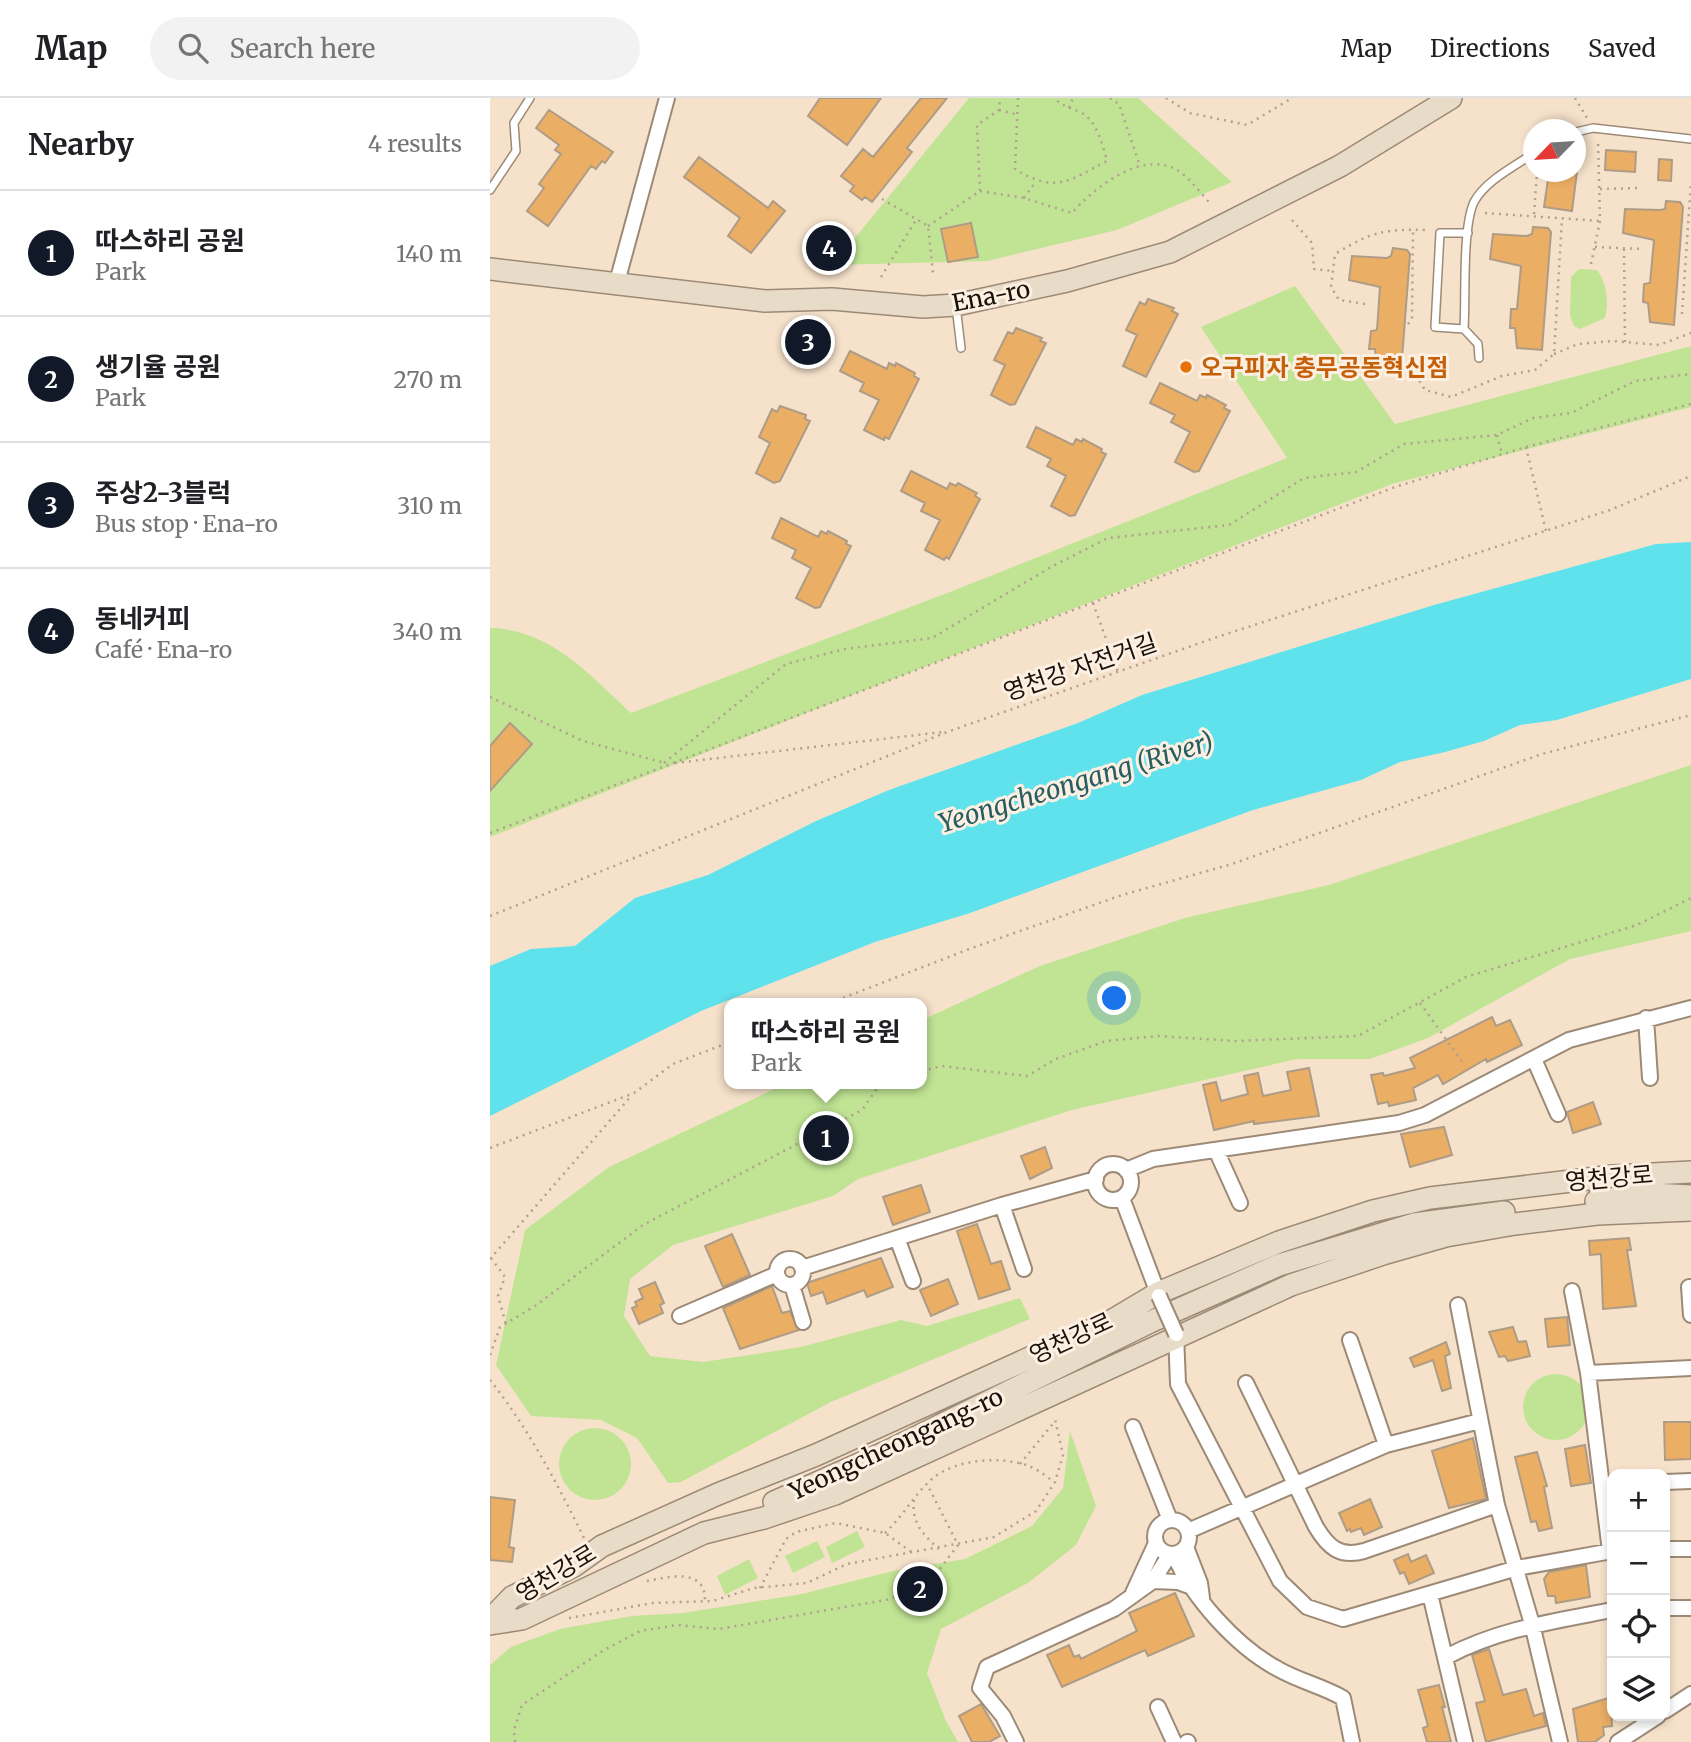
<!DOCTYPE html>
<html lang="en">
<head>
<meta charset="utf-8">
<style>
  :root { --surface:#fff; --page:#f2f2f2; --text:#202124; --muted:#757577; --line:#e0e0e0; --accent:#111827 }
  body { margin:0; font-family:Merriweather,"Noto Sans KR",serif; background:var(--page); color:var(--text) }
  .controls { position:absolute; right:21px; bottom:21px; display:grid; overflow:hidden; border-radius:14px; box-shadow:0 4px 10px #0003 }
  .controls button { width:63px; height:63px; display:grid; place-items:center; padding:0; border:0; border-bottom:2px solid var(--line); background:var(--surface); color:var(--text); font:35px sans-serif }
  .compass { position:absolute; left:1033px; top:21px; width:63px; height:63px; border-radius:50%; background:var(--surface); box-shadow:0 4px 10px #0003; rotate:245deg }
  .you { position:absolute; left:625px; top:901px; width:24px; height:24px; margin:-18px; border:5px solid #fff; border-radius:50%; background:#1a73e8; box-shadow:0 0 0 10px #1a73e833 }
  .badge { display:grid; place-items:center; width:46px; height:46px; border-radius:50%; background:var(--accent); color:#fff; font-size:23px; font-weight:700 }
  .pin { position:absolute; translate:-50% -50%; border:4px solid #fff; box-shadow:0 2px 7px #0006 }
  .popup { position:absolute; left:234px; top:900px; width:203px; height:91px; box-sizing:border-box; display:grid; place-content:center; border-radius:14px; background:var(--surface); filter:drop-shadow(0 2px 5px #0005); font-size:23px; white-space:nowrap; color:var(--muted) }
  .popup b { font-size:26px; color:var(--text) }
  .popup::after { content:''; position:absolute; left:50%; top:100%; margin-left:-14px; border:14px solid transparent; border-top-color:var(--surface) }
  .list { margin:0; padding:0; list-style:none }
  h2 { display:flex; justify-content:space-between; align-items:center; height:91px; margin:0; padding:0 28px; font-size:30px }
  h2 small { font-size:23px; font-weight:400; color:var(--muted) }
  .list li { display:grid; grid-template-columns:46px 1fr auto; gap:21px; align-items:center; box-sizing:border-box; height:126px; padding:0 28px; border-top:2px solid var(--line) }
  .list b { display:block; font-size:26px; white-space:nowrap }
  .list p { margin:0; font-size:23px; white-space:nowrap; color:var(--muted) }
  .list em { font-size:23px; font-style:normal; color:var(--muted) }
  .icon { flex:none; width:38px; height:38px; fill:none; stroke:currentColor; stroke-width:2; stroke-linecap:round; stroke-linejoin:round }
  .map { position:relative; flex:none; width:1201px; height:1644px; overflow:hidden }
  header { display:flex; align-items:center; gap:42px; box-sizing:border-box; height:98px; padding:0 35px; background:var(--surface); border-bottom:2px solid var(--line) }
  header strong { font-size:33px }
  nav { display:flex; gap:38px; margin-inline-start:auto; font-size:24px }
  .search { width:490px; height:63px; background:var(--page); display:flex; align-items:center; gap:18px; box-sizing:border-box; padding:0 24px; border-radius:38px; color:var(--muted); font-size:26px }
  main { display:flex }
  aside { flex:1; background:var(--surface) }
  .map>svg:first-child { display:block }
  .green { fill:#c0e494 }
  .water { fill:#5fe2ec }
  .building { fill:#eaae65; stroke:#ae9c86; stroke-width:2 }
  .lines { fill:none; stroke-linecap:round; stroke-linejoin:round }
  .lane-casing { stroke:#9d8a76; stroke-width:10 }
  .street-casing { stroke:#9d8a76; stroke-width:18 }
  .secondary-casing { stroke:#9d8a76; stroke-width:24 }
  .path { stroke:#b1a18e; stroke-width:2.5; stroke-dasharray:2 5; stroke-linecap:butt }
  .lane { stroke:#fff; stroke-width:7 }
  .street { stroke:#fff; stroke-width:14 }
  .secondary { stroke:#e8dcc9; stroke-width:21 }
  .street-bridge-casing { stroke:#9d8a76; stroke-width:18; stroke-linecap:butt }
  .street-bridge { stroke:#fff; stroke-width:14 }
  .food-dot { fill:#e8710a; stroke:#fdf0e3; stroke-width:2.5 }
  .labels { text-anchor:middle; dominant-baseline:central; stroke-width:6; stroke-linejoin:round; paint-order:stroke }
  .street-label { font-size:24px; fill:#19120a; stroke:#fdf0e3 }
  .food-label { font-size:24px; font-weight:bold; fill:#c56008; stroke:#fdf0e3; text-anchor:start }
  .water-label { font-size:26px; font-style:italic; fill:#275e62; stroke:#fdf0e3 }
</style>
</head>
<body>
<header>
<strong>Map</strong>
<div class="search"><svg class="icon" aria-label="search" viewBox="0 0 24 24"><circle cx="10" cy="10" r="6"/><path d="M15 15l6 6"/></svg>Search here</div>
<nav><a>Map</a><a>Directions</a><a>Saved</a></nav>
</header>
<main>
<aside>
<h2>Nearby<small>4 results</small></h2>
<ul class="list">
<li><span class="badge">1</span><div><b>따스하리 공원</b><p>Park</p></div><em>140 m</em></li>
<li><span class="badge">2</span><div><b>생기율 공원</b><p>Park</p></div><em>270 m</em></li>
<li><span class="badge">3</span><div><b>주상2-3블럭</b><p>Bus stop · Ena-ro</p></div><em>310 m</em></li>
<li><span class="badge">4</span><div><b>동네커피</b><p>Café · Ena-ro</p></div><em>340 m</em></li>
</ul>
</aside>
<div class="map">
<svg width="1201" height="1644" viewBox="0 0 1201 1644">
  <rect width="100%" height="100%" fill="#f6e2cb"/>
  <path class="green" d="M479,0H648L742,84L627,132L497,163L343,167Z
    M1089,171L1107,172C1117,185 1119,204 1115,220L1090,231L1084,228L1080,218L1081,179Z
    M805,188L905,326L1201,248V309L902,386L0,739V530C60,531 100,577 141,615L465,492L797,360L711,229Z
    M1201,667V833L1080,861L938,940L880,961H807L582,1012L368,1081L343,1098L183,1147L140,1181L134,1218L160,1258L213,1264L311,1249L411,1222L437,1228L530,1200L540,1221L341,1304L191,1384L178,1385L147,1340L111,1322L41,1318L6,1267L35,1132L119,1069L295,986H432V922L550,868L695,820L839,787Z
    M1033 1309a33 33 0 1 1 66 0a33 33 0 1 1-66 0Z
    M69 1366a36 36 0 1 1 72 0a36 36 0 1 1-72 0Z
    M580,1333L606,1408L586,1447L538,1485L451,1531L437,1575L456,1623L468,1644H0V1567L21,1549L70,1531L142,1518L193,1515L312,1496L403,1473L475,1461L542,1428L573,1390Z
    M367,1433L375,1449L342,1465L336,1449Z
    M327,1443L335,1459L303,1475L295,1458Z
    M259,1461L268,1480L235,1497L227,1478Z"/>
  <path class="water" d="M1201,444V581L1067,622L1030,627L994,643L955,654L910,664L871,682L763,712L480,815L385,844L211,913L0,1018V868L41,851L85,848L145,800L218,777L326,723L399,692L588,625L652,597L944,507L1166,446Z"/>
  <path class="building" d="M330,0H391L357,47L318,18Z
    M431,0H457L417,50L422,54L382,104L375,99L372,102L360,93L364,88L351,78L373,51L383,59Z
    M59,12L123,54L115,65L112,63L106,71L101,68L58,128L37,113L54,90L49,86L71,56L65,52L69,47L46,30Z
    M1116,52L1146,54L1145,74L1115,72Z
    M209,59L278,110L283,103L295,113L261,155L238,138L250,120L194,79Z
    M1169,61L1182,62L1181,83L1168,82Z
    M1059,74H1087L1082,113L1054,109Z
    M1176,103L1190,104L1193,109L1184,227L1160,224L1158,205L1153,204L1154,186L1160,185L1164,142L1133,135L1135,111L1170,112L1175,111Z
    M481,125L488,159L458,164L451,131Z
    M1043,129L1058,130L1061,134L1052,252L1027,250L1025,230H1020L1021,211H1027L1031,168L1000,161L1003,136L1037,138L1042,136Z
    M903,150L917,152L920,156L911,274L887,271L885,251H879L881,233L887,232L890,189L859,182L862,158L897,160L901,158Z
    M658,201L684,210L682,213L688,216L656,279L633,268L647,237L636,232L650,204L655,207Z
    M526,230L552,240L550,243L556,245L525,306L520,307L501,297L515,267L504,262L518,234L523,236Z
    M360,253L397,271L399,265L405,268L406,265L425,275L424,278L429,281L399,341L395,339L394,342L374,332L389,302L370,293L374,285L350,273Z
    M670,285L707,303L710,297L716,300L717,297L736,307L734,310L740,313L709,373L704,374L685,364L700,334L681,324L685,317L660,305Z
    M290,308L316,317L315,321L320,323L290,383L284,385L266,375L280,345L269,339L282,311L287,314Z
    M546,329L583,347L586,341L592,344L593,341L612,351L611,354L616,356L585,417L580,418L561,408L576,378L557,368L561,361L537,349Z
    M421,373L457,391L460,385L466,388L468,385L487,395L485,398L490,401L459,461L456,459L454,462L435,452L450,422L431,413L435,405L411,393Z
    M291,420L328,439L331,433L337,436L338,433L357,443L356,446L361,448L330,509L325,510L306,500L321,470L302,460L306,452L282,440Z
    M20,625L42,646L0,693V648Z
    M1002,919L1006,928L1020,922L1032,947L997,964L996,961L953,986L948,977L923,990L926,1002L899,1008L898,1004L888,1006L881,977L893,975L894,978L925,970L920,960Z
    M819,970L829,1018L764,1026V1023L724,1032L713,987L726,984L731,1003L758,996L754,978L768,975L773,998L801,992L797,974Z
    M1103,1004L1111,1026L1083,1035L1077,1014Z
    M954,1029L962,1057L920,1069L911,1036Z
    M555,1049L562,1070L540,1081L531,1058Z
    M431,1087L440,1114L403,1127L393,1099Z
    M487,1126L501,1166L511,1163L520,1191L489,1201L467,1133Z
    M242,1136L260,1177L233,1189L215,1148Z
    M1139,1140L1141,1152H1137L1146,1208L1113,1211L1111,1156L1100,1157L1099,1143Z
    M391,1160L403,1189L377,1199L374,1192L337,1206L333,1194L321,1198L317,1185Z
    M458,1181L468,1206L441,1218L430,1192Z
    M165,1184L174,1205L170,1207L173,1215L149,1226L142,1210L147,1208L145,1204L153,1200L149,1191Z
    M282,1188L292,1215L300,1213L309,1232L250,1251L233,1210Z
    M1077,1219L1080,1247L1058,1249L1055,1221Z
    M1023,1229L1028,1244L1036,1243L1040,1258L1018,1263L1015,1258L1009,1259L999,1234Z
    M956,1244L960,1256L955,1258L961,1290L952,1293L943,1262L924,1269L920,1260Z
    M1174,1324H1201V1361L1175,1362Z
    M983,1340L996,1401L959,1410L942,1353Z
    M1095,1347L1101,1385L1081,1388L1075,1351Z
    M1047,1354L1057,1388L1054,1389L1062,1430L1049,1433L1046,1423L1041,1424L1025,1359Z
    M0,1399L25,1402L19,1449L24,1450L22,1464L0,1462Z
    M880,1401L892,1429L874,1437L871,1430L861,1434L860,1431L857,1433L849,1415Z
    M918,1456L921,1464L936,1457L944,1475L919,1486L914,1474L910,1476L904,1462Z
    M1096,1467L1100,1499L1066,1505L1065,1498H1058L1054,1481L1059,1474Z
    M685,1495L704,1538L658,1558L655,1552L572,1589L557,1557L579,1547L584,1559L589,1557L591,1561L647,1533L639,1515Z
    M999,1551L1013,1597L1036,1591L1044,1618L1053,1615L1056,1628L996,1644L986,1605L995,1603L982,1557Z
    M949,1587L955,1609H952L961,1644H937L933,1630L938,1628L928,1592Z
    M1121,1599L1122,1628L1113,1629L1114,1637L1105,1644H1088L1083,1611Z
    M491,1606L510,1638L499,1644H482L469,1618Z"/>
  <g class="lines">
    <defs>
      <path id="lane" d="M1086,34L1103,30L1201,41
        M0,92L26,53L24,25L40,0
        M978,135H950L945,229L974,231C976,200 972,130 984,104C995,83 1025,68 1044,55
        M466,208L471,250
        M974,231L988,246L989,260"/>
      <path id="street" d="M127,184L177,0
        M1156,920L1160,980
        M1044,961L1068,1016
        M726,1052L750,1105
        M605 1084a18 18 0 1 1 36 0a18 18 0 1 1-36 0Z
        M636,1072L663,1061L909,1025L935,1017L1079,942L1201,910
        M632,1100L669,1198
        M512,1107L534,1171
        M407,1140L423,1183
        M287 1174a13 13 0 1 1 26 0a13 13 0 1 1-26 0Z
        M312,1170L512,1107L606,1081
        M302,1187L313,1224
        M1199,1189L1201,1217
        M1082,1193L1098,1275L1120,1453
        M968,1207L1007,1407L1042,1526L1070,1644
        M190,1218L287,1176
        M686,1236L688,1286L790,1483L817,1509L853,1521L1027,1470L1122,1453
        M860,1242L896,1347
        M1098,1275L1201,1270
        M756,1285L826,1429C838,1449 850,1460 874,1453L1007,1407
        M643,1329L680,1422
        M1175,1384L1201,1383
        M665 1439a17 17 0 1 1 34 0a17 17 0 1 1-34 0Z
        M698,1433L896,1347L990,1323
        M696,1449L710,1485L712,1500
        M1175,1451H1201
        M684,1456C701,1499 747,1549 788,1571C809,1583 832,1588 853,1600L862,1644
        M663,1483L680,1456
        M643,1495L666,1445
        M940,1496L975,1644
        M1175,1510H1201
        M956,1559C1008,1531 1065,1523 1122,1512
        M668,1609L684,1644
        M1175,1613L1201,1596
        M526,1644L513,1618L490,1590L497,1569L624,1511L663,1483L688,1484L699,1488
        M697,1644H698
        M1128,1644L1168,1618"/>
      <path id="secondary" d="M0,171L275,203L342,201L433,209L466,207L577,183L680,154L850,68L961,0
        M1106,1103L1162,1096L1201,1098
        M284,1404L396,1354L660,1224L789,1167L924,1126L1014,1114
        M0,1522L22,1499L84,1468L112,1448L228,1396L326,1357L621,1223L668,1195L789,1144L883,1113L940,1100L1123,1078L1201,1074
        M0,1526L32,1521L214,1435L274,1420L345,1396L801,1187L893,1156L956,1138L1025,1126L1107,1116L1201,1112"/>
    </defs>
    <use href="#lane" class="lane-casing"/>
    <use href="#street" class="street-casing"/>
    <use href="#secondary" class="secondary-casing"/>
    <path class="path" d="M528,0L525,71C566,96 578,83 617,63C612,46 607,22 590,14C579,9 572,8 564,0
      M620,0L629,6L649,65
      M676,0L700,15L757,27L802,0
      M1085,0L1097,20
      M579,10L583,0
      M509,12L525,16
      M1110,91L1149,90
      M490,93L534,100L582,115C604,90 650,53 685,71C698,77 710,95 720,105
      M534,100L546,83
      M392,101L438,128L443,175
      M995,115L1110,123
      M1044,116L1047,74
      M802,122L822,145L824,171L843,173
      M438,128L490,93L487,27L509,12L510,0
      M1105,149L1153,151
      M1134,151L1135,245
      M1101,166L1110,123L1108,41
      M391,179L426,122
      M875,206L849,202L841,189L845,156C883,133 894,131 938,132
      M1192,216L1201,84
      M918,226L922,221L923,133
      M1064,256L1088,246L1123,243L1169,247L1201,235
      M922,271L935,292L961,299L1012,278L1045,272L1064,256L1072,121
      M1007,337L1012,356
      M1036,349L1056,433
      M603,505L628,574
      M0,599L93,643L175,665
      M174,665L296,566L355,551L442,540L561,469L618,440L739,427L814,380L866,374L914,346L1007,337L1043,320L1081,315L1145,283L1201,276
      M185,665L453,634
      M0,735L905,389L1036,349L1201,306
      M0,818L457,634L724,540L1120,412L1201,378
      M340,905L482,850L632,797L742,766L1052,656L1201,617
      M930,905L973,965
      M432,973L452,968L537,978L566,961L616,943L668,938L745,943L868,938L976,879L1147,827L1201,800
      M0,1050L144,995L183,966L240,944
      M1,1160L15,1179L8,1198L16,1226
      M0,1161L142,997
      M0,1257L10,1229L45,1208L153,1127L372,1012L386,992L399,986
      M0,1282C38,1330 67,1385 94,1440
      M530,1366L565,1323
      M424,1402C421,1424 433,1437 449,1451
      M395,1435C413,1418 424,1397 442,1381C464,1361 514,1357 541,1369C549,1372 557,1379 564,1384
      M157,1483C178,1479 215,1469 215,1502
      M270,1490L296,1441L306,1434L346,1425L395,1435L424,1456
      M79,1520L163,1505L223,1503L264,1490L317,1485L357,1466L504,1439L546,1413L565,1384L573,1357L565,1321
      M25,1644L24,1632L32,1607L114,1552L150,1533L187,1527L229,1531L401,1501L446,1476L468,1447L437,1386"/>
    <use href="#lane" class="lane"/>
    <use href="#street" class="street"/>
    <use href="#secondary" class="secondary"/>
    <defs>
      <path id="street-bridge" d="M669,1198L686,1236"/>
    </defs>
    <use href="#street-bridge" class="street-bridge-casing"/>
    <use href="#street-bridge" class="street-bridge"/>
  </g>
  <circle class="food-dot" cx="696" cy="269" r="7"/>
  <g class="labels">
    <g class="street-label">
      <text transform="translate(501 198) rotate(-11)">Ena-ro</text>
      <text transform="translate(590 569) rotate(-19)">영천강 자전거길</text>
      <text transform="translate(1119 1080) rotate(-5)">영천강로</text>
      <text transform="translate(581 1240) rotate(-25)">영천강로</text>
      <text transform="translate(406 1346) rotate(-25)">Yeongcheongang-ro</text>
      <text transform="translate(66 1475) rotate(-31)">영천강로</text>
    </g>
    <g class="food-label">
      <text x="710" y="269">오구피자 충무공동혁신점</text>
    </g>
    <g class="water-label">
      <text transform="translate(586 684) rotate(-17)">Yeongcheongang (River)</text>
    </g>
  </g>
</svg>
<div class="controls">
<button>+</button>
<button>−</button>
<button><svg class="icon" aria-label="locate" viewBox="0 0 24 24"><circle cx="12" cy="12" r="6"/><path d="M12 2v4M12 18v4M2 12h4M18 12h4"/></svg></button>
<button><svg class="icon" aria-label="layers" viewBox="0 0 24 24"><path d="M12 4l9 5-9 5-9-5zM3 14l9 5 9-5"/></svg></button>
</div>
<svg class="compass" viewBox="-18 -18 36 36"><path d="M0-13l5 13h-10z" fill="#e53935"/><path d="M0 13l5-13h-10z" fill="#757577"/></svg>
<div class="you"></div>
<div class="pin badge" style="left:336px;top:1040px">1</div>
<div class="popup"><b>따스하리 공원</b>Park</div>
<div class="pin badge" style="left:430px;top:1491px">2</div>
<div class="pin badge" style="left:318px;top:244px">3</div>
<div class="pin badge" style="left:339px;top:150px">4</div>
</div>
</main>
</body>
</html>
